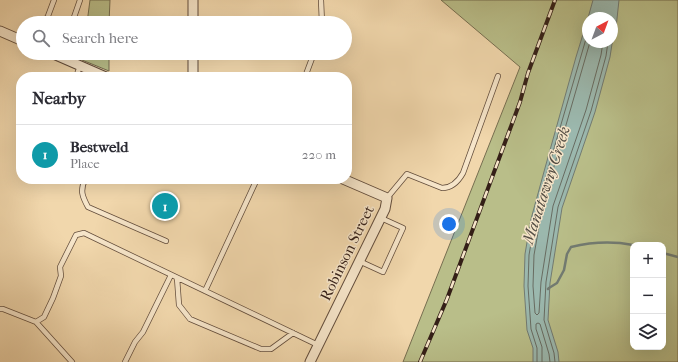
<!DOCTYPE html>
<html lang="en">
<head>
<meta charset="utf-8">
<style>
  :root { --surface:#fff; --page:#f7f7f7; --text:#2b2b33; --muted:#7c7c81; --line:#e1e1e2; --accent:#b45309 }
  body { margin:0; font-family:"IM FELL French Canon",serif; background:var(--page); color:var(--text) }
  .controls { position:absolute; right:12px; bottom:12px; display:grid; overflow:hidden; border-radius:8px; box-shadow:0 4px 16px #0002 }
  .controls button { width:36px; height:36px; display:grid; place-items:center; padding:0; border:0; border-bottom:1px solid var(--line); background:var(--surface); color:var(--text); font:20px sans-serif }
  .compass { position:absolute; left:582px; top:12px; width:36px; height:36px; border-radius:50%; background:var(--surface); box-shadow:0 4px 16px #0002; rotate:41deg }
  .you { position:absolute; left:449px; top:224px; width:14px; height:14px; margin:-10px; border:3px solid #fff; border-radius:50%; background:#1a73e8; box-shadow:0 0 0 6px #1a73e833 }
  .badge { display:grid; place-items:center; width:26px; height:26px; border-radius:50%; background:var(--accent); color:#fff; font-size:13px; font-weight:700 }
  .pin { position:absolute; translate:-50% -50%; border:2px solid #fff; box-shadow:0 1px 4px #0006 }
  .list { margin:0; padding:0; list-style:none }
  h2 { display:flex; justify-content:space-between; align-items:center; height:52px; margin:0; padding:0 16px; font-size:17px }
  h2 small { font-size:13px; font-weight:400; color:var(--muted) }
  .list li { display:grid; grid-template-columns:26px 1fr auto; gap:12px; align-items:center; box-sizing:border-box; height:60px; padding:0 16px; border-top:1px solid var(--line) }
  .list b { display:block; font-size:15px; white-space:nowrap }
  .list p { margin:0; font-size:13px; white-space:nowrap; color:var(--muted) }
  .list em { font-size:13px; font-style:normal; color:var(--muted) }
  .icon { flex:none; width:22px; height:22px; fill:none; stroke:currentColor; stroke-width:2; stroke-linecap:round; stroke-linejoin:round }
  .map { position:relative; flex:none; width:678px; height:362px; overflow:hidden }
  .search { position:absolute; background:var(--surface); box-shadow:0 4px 16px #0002; left:16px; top:16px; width:336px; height:44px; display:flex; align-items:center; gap:10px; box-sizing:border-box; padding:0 14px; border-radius:22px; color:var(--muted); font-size:15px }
  .panel { position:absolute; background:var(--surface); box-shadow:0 4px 16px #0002; left:16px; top:72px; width:336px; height:112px; border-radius:16px }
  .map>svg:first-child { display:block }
  .green { fill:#b9be89; stroke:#766e50; fill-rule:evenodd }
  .water { fill:#9bb8ae; stroke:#727b72 }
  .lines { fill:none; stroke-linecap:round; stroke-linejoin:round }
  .shore { stroke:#686c62; stroke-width:1 }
  .stream { stroke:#727b72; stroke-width:2.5 }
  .service-casing { stroke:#634d3c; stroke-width:6 }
  .minor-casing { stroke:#634d3c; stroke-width:11 }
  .service { stroke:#f6e5c9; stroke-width:4.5 }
  .minor { stroke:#f6e5c9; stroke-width:9 }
  .rail-casing { stroke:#341f17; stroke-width:4 }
  .rail { stroke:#f6e5c9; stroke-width:2.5; stroke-dasharray:8; stroke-linecap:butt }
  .labels { text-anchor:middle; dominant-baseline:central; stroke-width:3; stroke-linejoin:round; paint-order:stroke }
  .street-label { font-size:15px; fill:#341f17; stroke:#f6e5c9 }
  .water-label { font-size:16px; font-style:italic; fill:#534d44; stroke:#f6e5c9 }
</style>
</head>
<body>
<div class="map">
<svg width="678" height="362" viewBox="0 0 678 362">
  <rect width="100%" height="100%" fill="#f1d7ac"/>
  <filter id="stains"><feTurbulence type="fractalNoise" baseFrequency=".005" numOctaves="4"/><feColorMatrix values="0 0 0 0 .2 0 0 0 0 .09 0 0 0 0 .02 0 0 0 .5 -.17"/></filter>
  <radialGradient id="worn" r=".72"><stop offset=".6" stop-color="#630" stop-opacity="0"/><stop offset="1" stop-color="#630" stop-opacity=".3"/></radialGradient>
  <path class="green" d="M90,0H110L109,23H87Z
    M441,0H678V362H403L520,67ZM588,18H612V42H588ZM633,245H663V347H633Z
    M83,53H109V71L82,60Z"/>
  <path class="water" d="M593,0H619L616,28L612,44L610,57L595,112L562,208L550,283L548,320L558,352L559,362H533V348L527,330L524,286L525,254L531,219L545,168L576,57L588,18V42H612V18H588Z"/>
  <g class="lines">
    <path class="shore" d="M590,42L553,170L540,221L534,255L533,286L535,313L537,315L539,313L541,282L553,206L586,110L601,55L603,42
      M537,362V348L531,329L528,286L529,255L535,220L548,169L588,32
      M542,362V347L536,329V324L538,323L540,324L549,354L550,362
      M555,362L554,353L544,320L546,282L558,207L591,111L606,56L608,42"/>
    <path class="stream" d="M663,253L678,257
      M548,289L549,288L557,283L564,270L567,254L571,247C592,242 612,241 633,245"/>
    <defs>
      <path id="service" d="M321,0L322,23
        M44,23L48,16L54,0
        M72,23L80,0
        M76,77L80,66
        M305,77L314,53
        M85,179C80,191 82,196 88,207L166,241
        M387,198L407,174L442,188C452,188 458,182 463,173L498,76
        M359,261L383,272L403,228L381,218
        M177,278L179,305L190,319L261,349H271L293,333
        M205,291L257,179
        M0,309H3L36,322L44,317L53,298L61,276L60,267L76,235L84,233L318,345
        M36,322L72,362
        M125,362L135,342L143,332L171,275"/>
      <path id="minor" d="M193,0V23
        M0,31L23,41
        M51,53L106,77
        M193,53V77
        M310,362L385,209L387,198L343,179"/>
    </defs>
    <use href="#service" class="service-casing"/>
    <use href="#minor" class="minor-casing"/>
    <use href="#service" class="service"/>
    <use href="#minor" class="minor"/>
    <defs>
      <path id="rail" d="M420,362L447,299L520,102L528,73L555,0"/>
    </defs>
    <use href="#rail" class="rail-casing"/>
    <use href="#rail" class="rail"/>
  </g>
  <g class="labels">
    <g class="street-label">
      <text transform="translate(347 253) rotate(-64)">Robinson Street</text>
    </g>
    <g class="water-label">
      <text transform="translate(546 185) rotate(-72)">Manatawny Creek</text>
    </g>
  </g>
  <rect width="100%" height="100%" filter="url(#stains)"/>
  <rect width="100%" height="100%" fill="url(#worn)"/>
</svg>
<div class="controls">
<button>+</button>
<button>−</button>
<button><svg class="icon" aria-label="layers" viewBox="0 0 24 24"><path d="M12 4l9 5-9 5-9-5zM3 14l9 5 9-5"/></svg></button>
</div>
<svg class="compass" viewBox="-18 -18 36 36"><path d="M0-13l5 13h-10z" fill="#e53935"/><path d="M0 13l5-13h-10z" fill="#7c7c81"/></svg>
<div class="you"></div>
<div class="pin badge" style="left:165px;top:206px;background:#0f9aa8">1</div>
<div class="search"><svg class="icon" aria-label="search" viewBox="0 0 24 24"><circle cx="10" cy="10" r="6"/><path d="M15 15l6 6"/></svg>Search here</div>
<section class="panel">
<h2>Nearby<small></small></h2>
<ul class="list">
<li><span class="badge" style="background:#0f9aa8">1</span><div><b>Bestweld</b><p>Place</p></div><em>220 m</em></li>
</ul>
</section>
</div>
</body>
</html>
